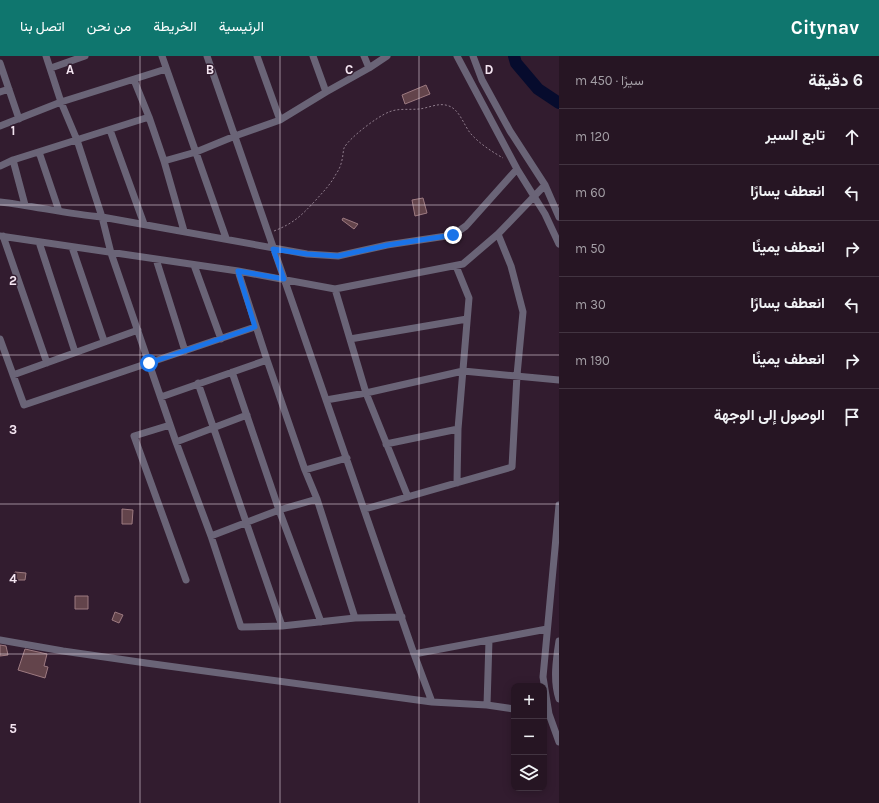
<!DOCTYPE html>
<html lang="ar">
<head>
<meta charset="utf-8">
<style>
  :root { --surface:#261523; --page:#322230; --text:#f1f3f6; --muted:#a49fa6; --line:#423441; --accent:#0f766e }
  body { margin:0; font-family:Karla,Vazirmatn,sans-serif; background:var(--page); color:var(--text); direction:rtl }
  .controls { position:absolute; right:12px; bottom:12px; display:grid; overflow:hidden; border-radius:8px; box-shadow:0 2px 10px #0003 }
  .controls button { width:36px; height:36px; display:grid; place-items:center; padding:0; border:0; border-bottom:1px solid var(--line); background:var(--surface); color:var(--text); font:20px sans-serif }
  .stop { position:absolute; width:12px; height:12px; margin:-9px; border:3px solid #1a73e8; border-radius:50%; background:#fff }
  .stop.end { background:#1a73e8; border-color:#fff; box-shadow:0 1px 4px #0008 }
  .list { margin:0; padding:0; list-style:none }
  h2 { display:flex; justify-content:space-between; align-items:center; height:52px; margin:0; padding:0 16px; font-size:17px }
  h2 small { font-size:13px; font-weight:400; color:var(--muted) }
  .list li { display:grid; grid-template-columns:26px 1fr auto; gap:12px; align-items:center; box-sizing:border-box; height:56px; padding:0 16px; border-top:1px solid var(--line) }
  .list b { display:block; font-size:15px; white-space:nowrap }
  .list em { font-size:13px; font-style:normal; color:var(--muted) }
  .icon { flex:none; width:22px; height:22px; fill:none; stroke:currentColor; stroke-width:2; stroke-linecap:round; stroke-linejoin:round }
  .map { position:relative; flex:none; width:559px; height:747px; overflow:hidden; direction:ltr }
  header { display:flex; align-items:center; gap:24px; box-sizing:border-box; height:56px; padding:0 20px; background:var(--accent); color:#fff }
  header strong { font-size:19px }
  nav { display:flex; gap:22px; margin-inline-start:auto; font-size:14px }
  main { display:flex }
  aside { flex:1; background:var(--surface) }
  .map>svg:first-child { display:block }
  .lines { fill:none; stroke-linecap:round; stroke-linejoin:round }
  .river { stroke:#060b2d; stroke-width:12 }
  .building { fill:#63444b; stroke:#9d7a81 }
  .path { stroke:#8f7c8c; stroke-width:1; stroke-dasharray:2 2; stroke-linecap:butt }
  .street { stroke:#6a6477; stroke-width:7 }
  .route { stroke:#1a73e8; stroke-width:5 }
  .grid { fill:none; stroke:#f4e5f1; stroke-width:1; stroke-opacity:0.55 }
  .grid-label { font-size:13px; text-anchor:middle; font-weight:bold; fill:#f4e5f1; stroke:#321c2f; stroke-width:3; stroke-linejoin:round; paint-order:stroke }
</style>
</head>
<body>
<header>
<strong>Citynav</strong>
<nav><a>الرئيسية</a><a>الخريطة</a><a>من نحن</a><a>اتصل بنا</a></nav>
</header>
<main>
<aside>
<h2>6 دقيقة<small>سيرًا · 450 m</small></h2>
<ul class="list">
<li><svg class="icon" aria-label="ahead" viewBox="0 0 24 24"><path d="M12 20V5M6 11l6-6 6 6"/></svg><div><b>تابع السير</b></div><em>120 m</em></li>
<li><svg class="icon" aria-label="left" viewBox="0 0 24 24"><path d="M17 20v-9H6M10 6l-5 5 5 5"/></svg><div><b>انعطف يسارًا</b></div><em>60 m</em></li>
<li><svg class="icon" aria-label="right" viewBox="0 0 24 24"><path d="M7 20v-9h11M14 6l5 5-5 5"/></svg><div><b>انعطف يمينًا</b></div><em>50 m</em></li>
<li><svg class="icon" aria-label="left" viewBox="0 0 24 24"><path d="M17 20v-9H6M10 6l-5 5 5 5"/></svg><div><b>انعطف يسارًا</b></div><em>30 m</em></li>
<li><svg class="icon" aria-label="right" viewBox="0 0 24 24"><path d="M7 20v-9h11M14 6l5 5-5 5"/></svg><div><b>انعطف يمينًا</b></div><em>190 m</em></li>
<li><svg class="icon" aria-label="arrive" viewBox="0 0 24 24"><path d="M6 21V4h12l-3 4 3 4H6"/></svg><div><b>الوصول إلى الوجهة</b></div></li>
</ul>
</aside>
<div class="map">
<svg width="559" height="747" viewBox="0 0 559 747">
  <rect width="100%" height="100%" fill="#321c2f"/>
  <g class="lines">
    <path class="river" d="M514,0L516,7L538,33L559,47"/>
  </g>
  <path class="building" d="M426,29L430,38L405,48L402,39Z
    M423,142L427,157L415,160L412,144Z
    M343,162L358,168L354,173L342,164Z
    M122,453L133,454L132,468H122Z
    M15,516L26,517L25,524H14Z
    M75,540H88V553H75Z
    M115,556L123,559L119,567L112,564Z
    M0,589L6,590L8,599L0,600Z
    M25,593L47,598L44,610L48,611L45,622L18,614Z"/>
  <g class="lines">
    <path class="path" d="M274,175C294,167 301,160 315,145C323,136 331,128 336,118C339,114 341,109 342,104C343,100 343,96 344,92C349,82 378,60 389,56C398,52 409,54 419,53C429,52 439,46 449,50C460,54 464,70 471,78C480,88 491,95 503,102"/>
    <path class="street" d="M46,0L61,46L77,84L102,161L111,197L176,386L211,480L241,571L282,570L355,562L402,561
      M162,0L226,182
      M207,0L414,598L432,646L487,649L514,653
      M257,0L280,64
      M313,0L326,36
      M364,0L369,12
      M457,0L517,113L545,158L559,188
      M473,0L482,24L510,75L545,129L559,161
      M0,7L19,63
      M51,12L85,0
      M134,24L149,61L164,105L184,175
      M0,36L9,33
      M0,70L61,46L166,13
      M110,74L144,168
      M39,96L59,155
      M13,104L25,149
      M164,105L196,96L235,80L280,64L326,36L369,12L387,0
      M0,110L13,104L149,61
      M0,146C34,150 68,158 102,161L307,198L338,200L387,189L453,179L466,170L517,113
      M0,180L238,215L335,233L463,208L498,178L545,129
      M3,180L47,307
      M39,186L75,296
      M72,191L104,285
      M156,203L185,295
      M194,209L221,283
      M456,210L469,242L458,373L457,427
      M238,215L267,304L305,414L317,443L355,562
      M335,233L366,337L408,441
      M0,283L24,349L255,271
      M350,283L467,263
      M232,316L279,454L321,566
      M13,319L138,274
      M198,327L282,570
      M161,341L267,304
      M326,344L366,337L463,315L559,324
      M170,369L134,380L186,524
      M176,386L247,359
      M386,388L458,373
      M305,414L347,402
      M559,449L543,621L549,658L559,686
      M365,453L512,411L517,319L523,256L511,210L498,178
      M211,480L279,454L317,443
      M0,584L63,595L146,607L432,646
      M559,585C556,604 553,625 559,643
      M414,598L547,573
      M487,649L489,584"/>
  </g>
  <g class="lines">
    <path class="route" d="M149,307L255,271L238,215L284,223L273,193L307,198L338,200L388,189L453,179"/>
  </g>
  <path class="grid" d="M140,0V747M280,0V747M419,0V747M0,149H559M0,299H559M0,448H559M0,598H559"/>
  <g class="grid-label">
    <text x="70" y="18">A</text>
    <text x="210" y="18">B</text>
    <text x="349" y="18">C</text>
    <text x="489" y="18">D</text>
    <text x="13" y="79">1</text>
    <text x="13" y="229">2</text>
    <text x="13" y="378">3</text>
    <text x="13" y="527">4</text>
    <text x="13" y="677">5</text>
  </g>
</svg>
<div class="controls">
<button>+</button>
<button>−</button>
<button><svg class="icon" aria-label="layers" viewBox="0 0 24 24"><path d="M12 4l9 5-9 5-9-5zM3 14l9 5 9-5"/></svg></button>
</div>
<div class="stop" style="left:149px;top:307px"></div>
<div class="stop end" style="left:453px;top:179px"></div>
</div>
</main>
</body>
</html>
